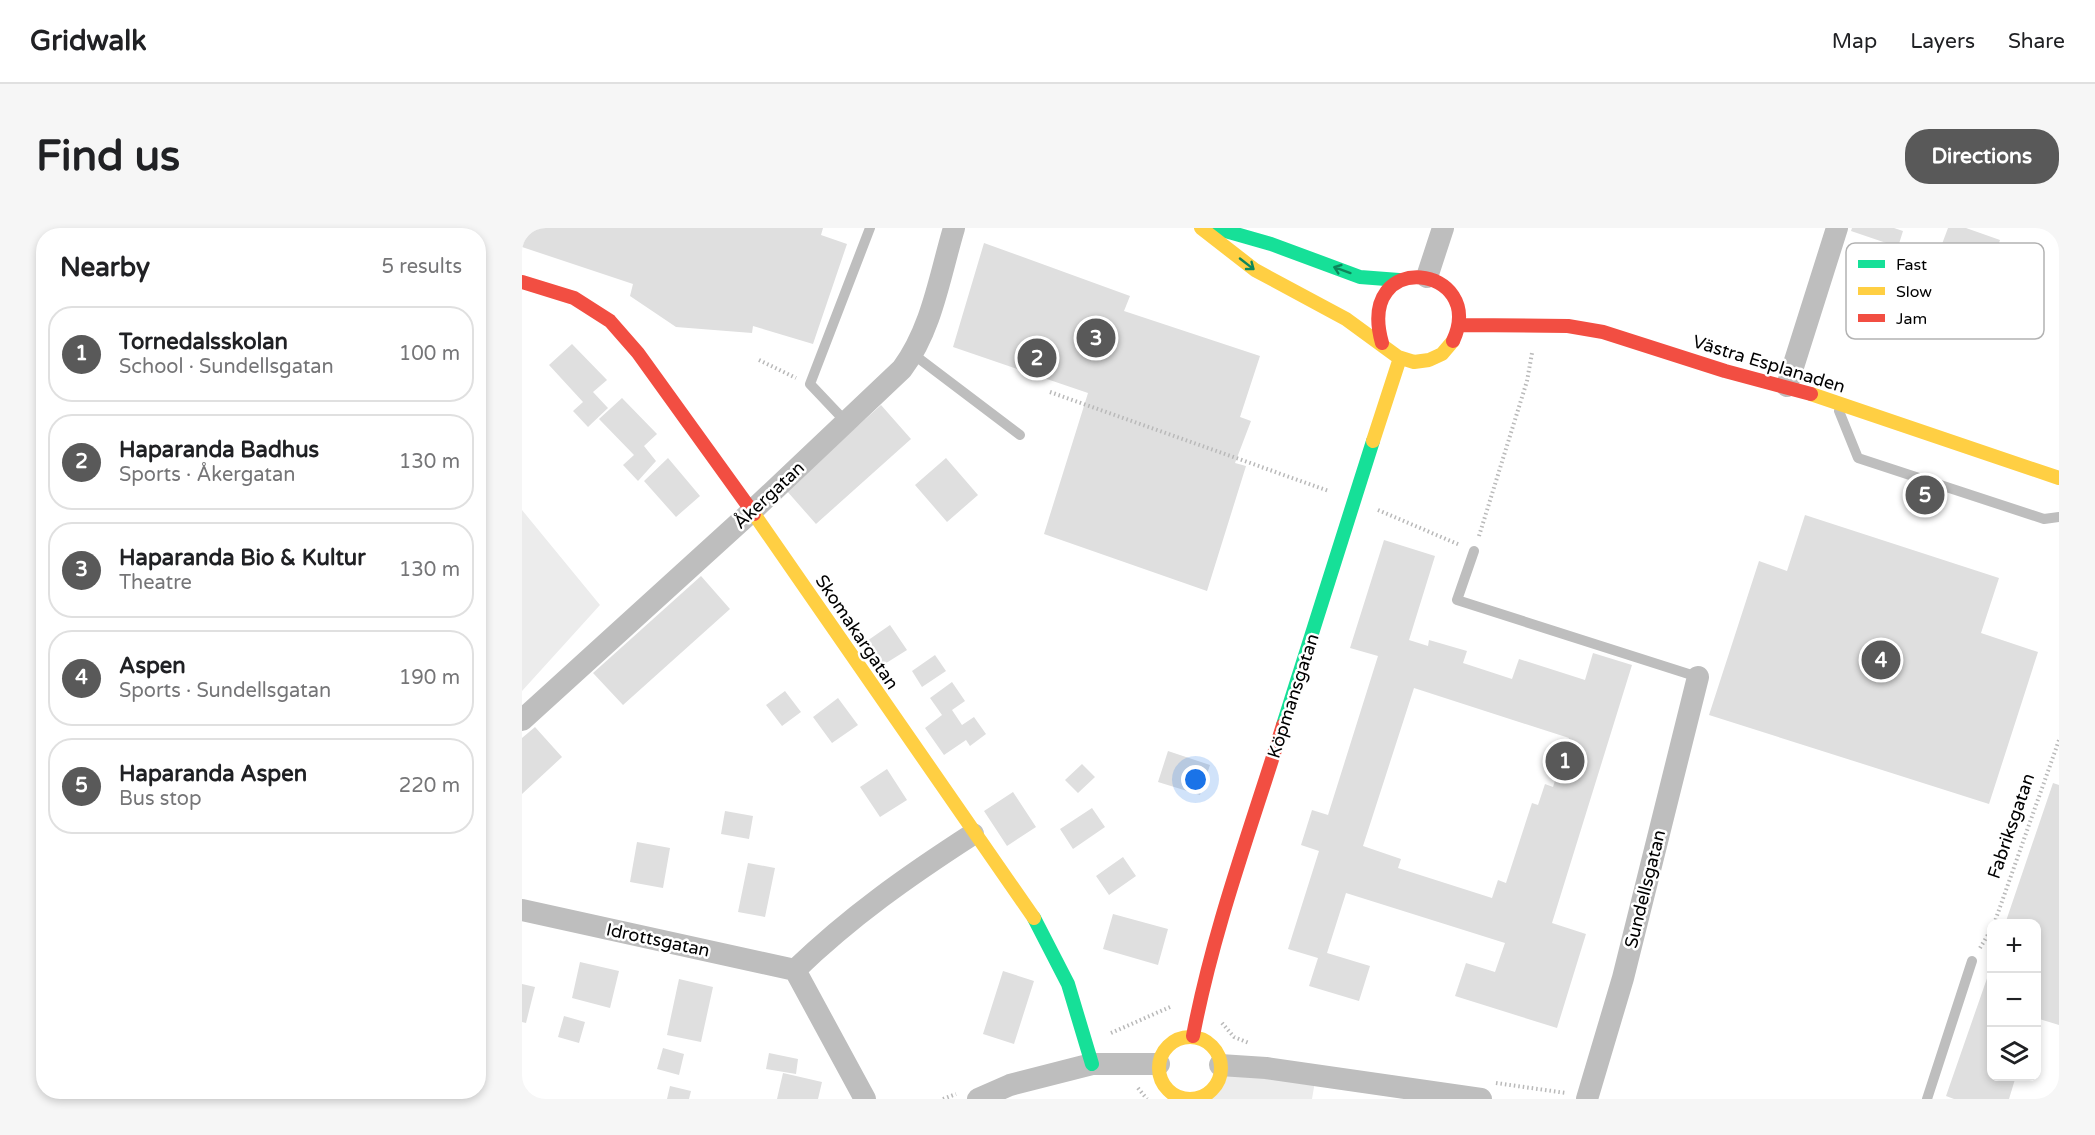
<!DOCTYPE html>
<html lang="en">
<head>
<meta charset="utf-8">
<style>
  :root { --surface:#fff; --page:#f6f6f6; --text:#202124; --muted:#757577; --line:#e0e0e0; --accent:#595959 }
  body { margin:0; font-family:"Varela Round",sans-serif; background:var(--page); color:var(--text) }
  .controls { position:absolute; right:18px; bottom:18px; display:grid; overflow:hidden; border-radius:12px; box-shadow:0 3px 9px #0003 }
  .controls button { width:54px; height:54px; display:grid; place-items:center; padding:0; border:0; border-bottom:2px solid var(--line); background:var(--surface); color:var(--text); font:30px sans-serif }
  .you { position:absolute; left:674px; top:552px; width:21px; height:21px; margin:-15px; border:4px solid #fff; border-radius:50%; background:#1a73e8; box-shadow:0 0 0 9px #1a73e833 }
  .badge { display:grid; place-items:center; width:39px; height:39px; border-radius:50%; background:var(--accent); color:#fff; font-size:20px; font-weight:700 }
  .pin { position:absolute; translate:-50% -50%; border:3px solid #fff; box-shadow:0 2px 6px #0006 }
  .list { margin:0; padding:0; list-style:none }
  h2 { display:flex; justify-content:space-between; align-items:center; height:78px; margin:0; padding:0 24px; font-size:26px }
  h2 small { font-size:20px; font-weight:400; color:var(--muted) }
  .list li { display:grid; grid-template-columns:39px 1fr auto; gap:18px; align-items:center; box-sizing:border-box; height:96px; margin:0 12px 12px; padding:0 12px; border:2px solid var(--line); border-radius:24px }
  .list b { display:block; font-size:22px; white-space:nowrap }
  .list p { margin:0; font-size:20px; white-space:nowrap; color:var(--muted) }
  .list em { font-size:20px; font-style:normal; color:var(--muted) }
  .icon { flex:none; width:33px; height:33px; fill:none; stroke:currentColor; stroke-width:2; stroke-linecap:round; stroke-linejoin:round }
  .map { position:relative; flex:none; width:1537px; height:871px; overflow:hidden; border-radius:24px }
  header { display:flex; align-items:center; gap:36px; box-sizing:border-box; height:84px; padding:0 30px; background:var(--surface); border-bottom:2px solid var(--line) }
  header strong { font-size:28px }
  nav { display:flex; gap:33px; margin-inline-start:auto; font-size:21px }
  .intro { display:flex; align-items:center; justify-content:space-between; box-sizing:border-box; height:144px; padding:0 36px }
  h1 { margin:0; font-size:42px }
  .button { padding:15px 27px; border-radius:24px; background:var(--accent); color:#fff; font-size:21px; font-weight:700 }
  main { display:flex; gap:36px; padding:0 36px }
  aside { flex:1; background:var(--surface); border-radius:24px; box-shadow:0 3px 9px #0003 }
  .map>svg:first-child { display:block }
  .green { fill:#ececec }
  .building { fill:#dfdfdf; fill-rule:evenodd }
  .lines { fill:none; stroke-linecap:round; stroke-linejoin:round }
  .path { stroke:#b9b9b9; stroke-width:4; stroke-dasharray:1.5 3; stroke-linecap:butt }
  .lane { stroke:#bebebe; stroke-width:10 }
  .street { stroke:#bebebe; stroke-width:22 }
  .fast { stroke:#16e098; stroke-width:14 }
  .slow { stroke:#ffcf43; stroke-width:14 }
  .jam { stroke:#f24e42; stroke-width:14 }
  .oneway { stroke:#0d865b }
  .labels { text-anchor:middle; dominant-baseline:central; stroke-width:5; stroke-linejoin:round; paint-order:stroke }
  .street-label { font-size:18px; fill:#000; stroke:#fff }
  .key { fill:#fff; stroke:#b2b2b2; stroke-width:1.5 }
  .key-label { font-size:16px; fill:#000 }
</style>
</head>
<body>
<header>
<strong>Gridwalk</strong>
<nav><a>Map</a><a>Layers</a><a>Share</a></nav>
</header>
<div class="intro"><h1>Find us</h1><a class="button">Directions</a></div>
<main>
<aside>
<h2>Nearby<small>5 results</small></h2>
<ul class="list">
<li><span class="badge">1</span><div><b>Tornedalsskolan</b><p>School · Sundellsgatan</p></div><em>100 m</em></li>
<li><span class="badge">2</span><div><b>Haparanda Badhus</b><p>Sports · Åkergatan</p></div><em>130 m</em></li>
<li><span class="badge">3</span><div><b>Haparanda Bio &amp; Kultur</b><p>Theatre</p></div><em>130 m</em></li>
<li><span class="badge">4</span><div><b>Aspen</b><p>Sports · Sundellsgatan</p></div><em>190 m</em></li>
<li><span class="badge">5</span><div><b>Haparanda Aspen</b><p>Bus stop</p></div><em>220 m</em></li>
</ul>
</aside>
<div class="map">
<svg width="1537" height="871" viewBox="0 0 1537 871">
  <rect width="100%" height="100%" fill="#fff"/>
  <path class="green" d="M0,282L78,377L0,463Z
    M705,844L793,853L790,871H684Z"/>
  <path class="building" d="M0,0H301L299,7L325,16L291,116L231,98L230,105L154,99L108,68L111,56L0,19Z
    M1330,0H1372L1381,3L1376,19L1329,3Z
    M1426,0H1444L1478,12L1471,33L1420,16Z
    M462,15L608,68L602,83L738,128L718,189L729,193L713,235L724,238L685,363L522,306L566,165L431,119Z
    M50,116L85,152L71,164L86,180L66,199L51,183L61,174L27,137Z
    M100,170L135,206L122,218L134,233L116,253L101,237L112,227L77,191Z
    M359,177L389,211L294,296L264,262Z
    M146,230L178,268L154,289L122,253Z
    M424,230L456,267L425,294L393,257Z
    M1283,287L1477,350L1459,405L1516,424L1467,576L1187,487L1237,333L1265,343Z
    M862,312L913,328L887,412L906,418L907,412L945,423L941,435L990,451L997,431L1063,452L1071,425L1110,437L1030,695L1064,706L1035,800L933,768L944,735L973,744L983,715L824,665L805,725L848,738L837,773L787,758L796,730L766,721L797,623L779,617L790,582L806,587L856,428L828,420ZM892,460L1047,510L1031,559L1023,556L1016,577L1010,575L984,655L976,652L970,670L876,640L879,631L841,618Z
    M179,348L208,381L101,477L71,445Z
    M368,397L385,422L361,437L345,413Z
    M413,427L424,443L400,459L390,443Z
    M430,454L443,473L430,482L440,497L452,489L464,506L448,518L444,512L422,527L403,500L420,487L408,470Z
    M263,463L279,484L260,498L244,477Z
    M316,470L336,497L310,515L291,489Z
    M13,499L40,529L0,566V510Z
    M646,523L688,537L678,567L636,554Z
    M560,536L573,549L556,565L543,552Z
    M365,541L385,572L358,589L338,559Z
    M1531,555L1537,557V797L1514,790V696H1483Z
    M491,564L514,599L485,618L462,583Z
    M570,580L583,599L551,621L538,601Z
    M203,583L231,588L227,611L199,606Z
    M115,614L148,620L141,660L108,654Z
    M601,629L614,648L587,667L574,648Z
    M226,635L253,640L243,689L216,684Z
    M591,686L646,701L636,737L581,721Z
    M58,734L97,743L88,780L50,770Z
    M1470,736V848H1494L1487,871H1432L1424,868Z
    M481,743L512,753L492,816L461,806Z
    M157,751L191,759L179,814L145,807Z
    M0,756L13,759L4,795L0,794Z
    M42,788L63,794L57,815L36,809Z
    M141,820L162,826L157,847L135,841Z
    M247,825L276,831L274,846L244,841Z
    M261,845L300,854L296,871H255Z
    M148,858L169,863L167,871H145Z"/>
  <g class="lines">
    <path class="path" d="M237,132L274,150
      M528,164L807,263
      M856,282L938,317
      M957,308L1005,153L1010,125
      M1472,696L1537,512
      M1458,720L1470,700
      M700,795L712,809L727,815
      M589,805L648,779
      M974,855L1044,865
      M616,860L625,871
      M421,871L434,866"/>
    <path class="lane" d="M391,126L498,207
      M1317,183L1336,230L1522,291L1537,289
      M324,194L288,156L348,0
      M952,323L935,372L1176,449
      M1405,871L1450,733"/>
    <path class="street" d="M905,49L921,0
      M1265,158L1315,0
      M0,492L230,283L380,141C410,101 418,47 432,0
      M0,682L273,742
      M698,837L744,840L959,871
      M343,871L273,742C329,688 386,648 451,606
      M456,871L488,857L570,836H637
      M1065,871L1101,750L1176,449"/>
    <path class="fast" d="M693,0L749,16L838,49L877,52
      M761,497L851,213
      M512,690L546,756L570,836"/>
    <path class="slow" d="M679,0L733,42L824,91L876,129L892,134L907,132L920,126L931,113
      M1289,166L1537,250
      M851,213L878,130
      M232,286L512,690
      M637 840a31 31 0 1 1 62 0a31 31 0 1 1-62 0Z"/>
    <path class="jam" d="M0,54L52,70L88,93L116,125L232,286
      M939,97L1046,98L1081,104L1203,143L1289,166
      M860,115C833,19 966,37 931,113
      M671,808C691,702 729,600 761,497"/>
  </g>
  <defs><path id="oneway-shaft" d="M-6 0H5M1.5-3L5.5 0L1.5 3" fill="none" stroke-width="1.6" stroke-linecap="round" stroke-linejoin="round" transform="scale(1.5)"/></defs>
  <g class="oneway">
    <use href="#oneway-shaft" transform="translate(725 36) rotate(38)"/>
    <use href="#oneway-shaft" transform="translate(820 42) rotate(-160)"/>
  </g>
  <g class="labels">
    <g class="street-label">
      <text transform="translate(1247 136) rotate(17)">Västra Esplanaden</text>
      <text transform="translate(247 267) rotate(-43)">Åkergatan</text>
      <text transform="translate(335 404) rotate(56)">Skomakargatan</text>
      <text transform="translate(771 468) rotate(-72)">Köpmansgatan</text>
      <text transform="translate(1489 598) rotate(-71)">Fabriksgatan</text>
      <text transform="translate(1123 661) rotate(-76)">Sundellsgatan</text>
      <text transform="translate(136 712) rotate(12)">Idrottsgatan</text>
    </g>
  </g>
  <rect x="1324" y="15" width="198" height="96" rx="9" class="key"/>
  <rect x="1336" y="32" width="27" height="8" fill="#16e098"/>
  <rect x="1336" y="59" width="27" height="8" fill="#ffcf43"/>
  <rect x="1336" y="86" width="27" height="8" fill="#f24e42"/>
  <g class="key-label">
    <text x="1374" y="42">Fast</text>
    <text x="1374" y="69">Slow</text>
    <text x="1374" y="96">Jam</text>
  </g>
</svg>
<div class="controls">
<button>+</button>
<button>−</button>
<button><svg class="icon" aria-label="layers" viewBox="0 0 24 24"><path d="M12 4l9 5-9 5-9-5zM3 14l9 5 9-5"/></svg></button>
</div>
<div class="you"></div>
<div class="pin badge" style="left:1043px;top:533px">1</div>
<div class="pin badge" style="left:515px;top:130px">2</div>
<div class="pin badge" style="left:574px;top:110px">3</div>
<div class="pin badge" style="left:1359px;top:432px">4</div>
<div class="pin badge" style="left:1403px;top:267px">5</div>
</div>
</main>
</body>
</html>
